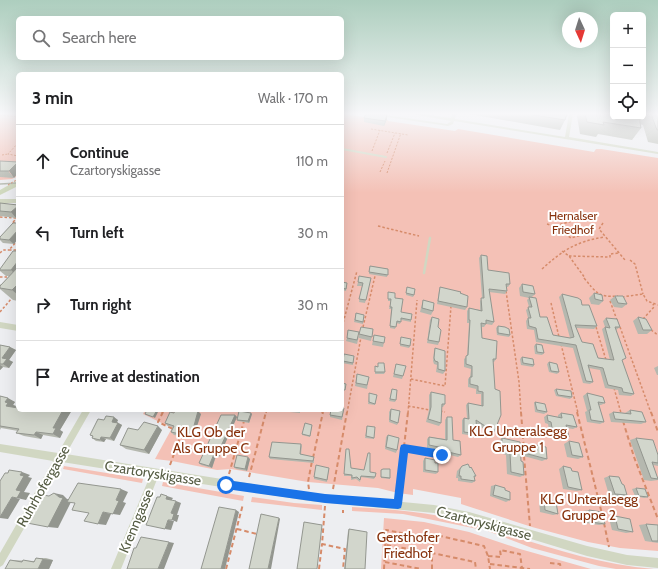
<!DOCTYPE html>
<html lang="en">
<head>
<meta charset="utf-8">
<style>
  :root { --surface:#fff; --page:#f6f6f6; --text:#202124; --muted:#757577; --line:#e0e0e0 }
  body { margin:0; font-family:Cabin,sans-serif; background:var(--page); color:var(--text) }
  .controls { position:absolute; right:12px; top:12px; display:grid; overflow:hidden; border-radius:6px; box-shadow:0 4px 16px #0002 }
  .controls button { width:36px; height:36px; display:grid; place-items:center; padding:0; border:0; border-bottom:1px solid var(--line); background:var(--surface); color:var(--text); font:20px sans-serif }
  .compass { position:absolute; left:562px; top:12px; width:36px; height:36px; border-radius:50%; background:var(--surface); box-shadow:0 4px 16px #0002; rotate:176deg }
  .stop { position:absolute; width:12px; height:12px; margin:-9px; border:3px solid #1a73e8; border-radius:50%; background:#fff }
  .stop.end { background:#1a73e8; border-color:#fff; box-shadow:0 1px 4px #0008 }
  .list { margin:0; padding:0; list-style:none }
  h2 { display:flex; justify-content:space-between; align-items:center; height:52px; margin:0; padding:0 16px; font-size:17px }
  h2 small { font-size:13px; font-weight:400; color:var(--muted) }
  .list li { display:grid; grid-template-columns:26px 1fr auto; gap:12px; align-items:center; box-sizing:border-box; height:72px; padding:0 16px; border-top:1px solid var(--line) }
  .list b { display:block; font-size:15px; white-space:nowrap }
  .list p { margin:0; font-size:13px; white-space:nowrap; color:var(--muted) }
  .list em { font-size:13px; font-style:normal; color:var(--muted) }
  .icon { flex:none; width:22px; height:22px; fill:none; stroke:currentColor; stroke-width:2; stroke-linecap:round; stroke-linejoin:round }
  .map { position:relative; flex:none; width:658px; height:569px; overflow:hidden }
  .search { position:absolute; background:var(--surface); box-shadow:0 4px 16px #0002; left:16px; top:16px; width:328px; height:44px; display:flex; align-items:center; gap:10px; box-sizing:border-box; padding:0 14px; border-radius:6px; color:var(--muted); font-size:15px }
  .panel { position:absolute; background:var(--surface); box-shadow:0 4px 16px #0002; left:16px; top:72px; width:328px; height:340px; border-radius:6px }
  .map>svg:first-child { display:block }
  .green { fill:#f4c1b6 }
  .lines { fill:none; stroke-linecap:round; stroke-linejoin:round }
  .path-far2 { stroke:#d68b6a; stroke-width:1; stroke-dasharray:2 1.5; stroke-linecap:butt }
  .path-far1 { stroke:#d68b6a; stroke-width:1.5; stroke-dasharray:2.5 2; stroke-linecap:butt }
  .path { stroke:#d68b6a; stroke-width:2; stroke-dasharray:4.5 3; stroke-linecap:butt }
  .service-far1 { stroke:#d1d7c2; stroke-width:2 }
  .service { stroke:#d1d7c2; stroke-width:2.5 }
  .minor { fill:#d1d7c2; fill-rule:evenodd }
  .secondary { fill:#d0d9be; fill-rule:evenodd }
  .rail { stroke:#b5b9af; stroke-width:1.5 }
  .path-bridge { stroke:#d68b6a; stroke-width:1; stroke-dasharray:2 1.5; stroke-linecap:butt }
  .wall { fill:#b5b8af }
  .shaded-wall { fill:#93968f }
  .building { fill:#d2d6cc; stroke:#93968f }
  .route { fill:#1a73e8 }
  .labels { text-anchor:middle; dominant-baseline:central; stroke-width:4; stroke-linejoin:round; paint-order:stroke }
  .park-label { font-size:12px; fill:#87310c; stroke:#fff }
  .near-park-label { font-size:14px; fill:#87310c; stroke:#fff }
  .near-street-label { font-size:14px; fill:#565d44; stroke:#fff }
</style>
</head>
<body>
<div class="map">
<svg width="658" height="569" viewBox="0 0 658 569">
  <rect width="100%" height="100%" fill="#edeef1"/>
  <path class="green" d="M0,114H18V176L12,179L0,180Z
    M342,114L381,119L388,120V121L455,131L458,129L594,152L596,149H601L658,158V551L620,548L588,542L532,527L461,504V498L413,489V495L398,493L378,488L308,482L231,469L217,470L172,461L155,459L172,428L143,414L145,410H342Z
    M64,466L143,479L142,483L63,469Z
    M163,482L244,496L243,501L162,486Z
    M252,497L294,503L322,505V510L251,502Z
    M352,507C395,509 437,513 479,525V528L478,529L403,514L352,511Z
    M384,518L424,522L469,532L520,549L591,569H381Z
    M485,527C541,545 595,564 654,569H616L599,566L532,548L485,530Z"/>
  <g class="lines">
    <path class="path-far2" d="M0,115L18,117
      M371,129L408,135
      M18,143L8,154L18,156
      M372,151L380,130
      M387,153L395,133
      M2,155L8,154
      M380,172L385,161
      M387,173L401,133"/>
    <path class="path-far1" d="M0,217L17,218
      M18,217L12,223H18
      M603,223L599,229L625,260
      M547,224L554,226L591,216
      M378,226L419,236
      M554,226L571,238L589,233
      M18,240L9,250H18
      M562,251L569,256L585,278
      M0,253L3,250H9
      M569,256L610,257V254L619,253
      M630,260L635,264L643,294
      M542,269C563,250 577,241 605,237
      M0,277H10
      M584,278C596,292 598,298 618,296
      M506,291L519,382L521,413
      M622,297L643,294L647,301L658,305
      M610,301L617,320
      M551,303L559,337
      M0,312L12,298
      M643,319L654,307L653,304
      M342,327L357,271
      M363,327L375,276
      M596,327L606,360
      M620,327L651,413
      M651,330L658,335
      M561,344L578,413
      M411,379L445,386L451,306
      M614,388L621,413
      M408,406L430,410
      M440,411L445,412
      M162,413L164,410
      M266,413L267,410
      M322,413L323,410
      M347,413L361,337
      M408,413L417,300"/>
    <path class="path" d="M163,412L158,422L173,429
      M521,412L524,450
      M577,412L602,514
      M651,412L658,432
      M623,421L634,457L658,519
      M404,448L441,455
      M524,456L530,526
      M313,458L323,412
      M170,465L181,435
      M229,474L244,421
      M249,477L266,412
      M309,489L308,482L312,461
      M333,489L347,412
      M398,499L408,412
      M325,506L322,544L345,549L343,569
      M343,510V513
      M604,523L609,547
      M237,529L257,534
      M433,539L436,535L484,546L488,556L490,569
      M488,556L501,557L500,550L520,554L522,568
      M385,562L421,569
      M550,563L560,564L561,569
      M490,564L530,569
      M226,569L243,504
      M319,569L322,544
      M384,569L386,530L433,539L432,553L386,545
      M432,569V553L475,562L476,569"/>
    <path class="service-far1" d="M342,149L386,157"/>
    <path class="service" d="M424,273L430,238"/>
    <path class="minor" d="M379,114L447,124L450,122L451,121L417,115L415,114H423L451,118L452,114H456L455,119L565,137L569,114H573L569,137L658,152V154L454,121L453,124L448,126L380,116H379Z
      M0,199H18V203H0Z
      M0,322L18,325V331L0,328Z
      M83,410H91L66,454L309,493L434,505L469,512L587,546L627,555L658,558V568L627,565L587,556L469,520L434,513L309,501L158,477L121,569H111L150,476L62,462L3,565L0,567V553L53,461L0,452V444L58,453Z"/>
    <path class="secondary" d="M16,181H18V186L0,195V190Z"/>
    <path class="rail" d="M0,184L18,183"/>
    <path class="path-bridge" d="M8,185L18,179"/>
  </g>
  <path class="wall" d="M469,114H567V116L560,130Z
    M578,114H613V117H643V114H658V144L648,142L643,125L640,124L641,128L632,140L598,134L596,137L580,134L577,116Z
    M387,115V119L384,126L364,122V118Z
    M0,161L14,178L0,177Z
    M0,203L18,205V216L16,218L0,216Z
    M18,223L14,244L3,243L0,240V237Z
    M18,251V301L13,300L0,289V284L1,285L9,276H6L0,271V269Z
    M481,255L488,270L510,284L508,287H507V291L505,294L489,292L494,322L492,325L486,324L484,327H482V338L496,359L494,362H493L494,432L492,434L476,424L477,434L474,436L462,434V420L464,418H467L466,405L468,403L481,406V394H476V389L468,387V379L470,377L471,369L464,367V359L467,356L469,323H467V311L469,308L480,310V301L482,298L479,258Z
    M370,266L388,269L387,277L369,274Z
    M371,278L365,303L359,302L362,286H357L358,282Z
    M342,282L347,285L346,291L342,290Z
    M522,284L535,294L532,297L540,317L553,335L570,338L559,297L562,294L582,305L597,326L594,329L576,328L582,342L598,358L610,360L602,329L605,327L603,321L606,318L620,327L616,330L622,361L634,394L631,396L619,395L618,390L605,388L600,370L589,368L593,382L590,384L583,383L573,348L536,342L534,330L527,329L526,321L528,318L526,310L529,307L527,300L529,298L520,296L519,288Z
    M407,287L414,295L413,297L406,295Z
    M440,287L460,293L467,307L465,310L437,304L439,291Z
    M388,292L395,298L401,312L411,320V322L401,320L400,324L396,323L395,329L390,328L391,309H389L391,301H388Z
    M594,293L603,301L599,305L591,304L589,298Z
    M615,296L627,304L622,308L614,307L610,300Z
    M423,300L433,311L431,315L420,312Z
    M356,313L364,315L363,324L354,322Z
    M432,317L438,327L439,342L438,345L427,343L430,320Z
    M638,317L652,330L647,334H638L633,321Z
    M498,326L510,335L509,337L497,335L496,328Z
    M373,329L371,341L359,338V334Z
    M374,335L385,337L383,347L372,345Z
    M359,336L357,344L346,341L347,338Z
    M401,337L410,346L409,348L400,346Z
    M536,344L544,353L542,355L535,354L534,346Z
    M0,345L10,347L16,350L9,360L13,362L9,368L3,367L0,370Z
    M435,348L445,371L443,374L436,372L437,365L434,364L433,361L434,351Z
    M354,356L353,365L342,363L343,361Z
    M522,357L534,365L533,367L521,365L520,359Z
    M549,362L559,372L557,374L549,372L547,364Z
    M378,363L385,372L384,374H375V366L378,367Z
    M396,364L403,376L402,379L393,377Z
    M658,366V375H657L654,368Z
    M357,374L369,377L367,389L355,386Z
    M392,389L396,400L395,402L389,401Z
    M556,389L572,397L570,399L556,396L554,390Z
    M431,392L445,404L443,407H441V423L439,426L426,422L429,410V395Z
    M587,393L605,403L601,405H599L604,422L600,424L587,422L585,412L587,411L583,396Z
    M369,395H377L375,405L368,404Z
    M0,396L15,402L13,405L16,406L15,408L18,410H72L60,430L63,432L60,438L43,435L41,439L24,436L16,433L18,431L1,428L0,430Z
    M535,402L547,412L544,414L535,412L534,403Z
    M344,408L342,420L330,417V415Z
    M391,409L398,423L397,425L389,422V412Z
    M289,410H300V413L290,412Z
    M630,410L646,422L641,424L611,422L609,414L613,412L625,413Z
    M174,413L201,414L194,435L192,438L174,435L171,432L173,427L168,426L165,423Z
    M561,413L577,427L573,429L567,428L569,437L566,439L552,436L550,435L548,424L545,423L544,417L547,415L558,417V415Z
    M252,414L249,423L238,421L237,420Z
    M235,415L237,417L219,457L216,456L212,468L201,465L199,463Z
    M447,417L453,440L461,455L458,457L446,454V451L427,448V439L429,437L445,439V420Z
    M104,420H118L117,422L122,425L114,441L106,439L104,442L96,441L92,438L93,437L90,435Z
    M312,426L310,437L302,435V434Z
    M367,426L374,438V439L365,438Z
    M138,430H162L149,454L126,449L120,445Z
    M388,435L397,450L396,453L385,449L386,437Z
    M502,438L520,453L521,450L525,448L532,450V447L536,445L547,459L542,461L520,455L521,461L524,475L520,477L507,474L506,455L503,454V450L499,449V441Z
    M636,438L658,455V466L653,465L658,480L651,481L644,480L630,440Z
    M569,441L583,457L578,459L567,457L564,444Z
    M301,444L302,446L301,454L314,459V463L270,459L269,457Z
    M346,449L351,468L370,472L375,477L374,479L361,477L360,482L356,479L351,480V476H344Z
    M425,458L435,463L438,472L436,474L423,472V461Z
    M250,459L247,471L236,469L234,467Z
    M462,466L470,468L476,476L474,477L475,481L472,483L458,481V478H456L457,471Z
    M563,466L572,471L582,490L577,491L563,489L559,469Z
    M329,468L327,482L314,479V477Z
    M381,470L390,478V479L381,478Z
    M609,476L622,484L627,495L621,497L609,495L604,478Z
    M495,485L505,490L510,500L506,502L490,496L491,486Z
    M636,488L648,497L644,498L635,496L632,489Z
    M544,498L558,514L553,515L540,512L539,500Z
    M589,510L605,524L599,525L586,523L583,511Z
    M615,516L633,532L626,533L612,530L609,518Z
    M646,524L658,525V543L645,541L639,525Z
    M349,529L365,569H344L348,531Z
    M36,558H46L53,560L49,569L10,560L35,561Z"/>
  <path class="shaded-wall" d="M387,115V119L384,126L385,121Z
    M18,162V173L14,178L9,171Z
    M18,206V216L16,218L11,212Z
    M18,230V239L14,244L9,240Z
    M18,261V277L11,270Z
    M18,284V295L12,290Z
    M10,347L16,350L9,360L13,362L9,368L3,364L2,358Z
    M0,365L3,367L0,370Z
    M8,398L15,402L13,405L16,406L14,410L6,406L5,402Z
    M63,410H72L60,430L63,432L60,438L53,434V428Z
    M157,410H159L155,418L153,417Z
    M198,411L201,414L194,435L192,438L189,436Z
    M251,413L252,414L249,423L248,421Z
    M235,415L237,417L219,457L217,455Z
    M114,417L118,420L116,424L112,422Z
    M118,423L122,425L114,441L110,438Z
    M158,426L162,430L149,454L144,450Z
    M36,432L43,435L41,439L34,435Z
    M101,437L106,439L104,442L100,440Z
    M214,454L216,456L212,468L209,466Z
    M248,457L250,459L247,471L245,469Z
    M22,472L30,475L28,477L32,478L24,492L30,493L26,500L17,498L16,490L20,475Z
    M121,489L128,492L123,502L126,503L120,515L113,514L116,500Z
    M54,493L63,495L67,499L72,500L58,528L48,527L59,497Z
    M167,496L173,498L171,501L166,499Z
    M12,497L20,499L8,519L0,518V517Z
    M176,501L181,503L177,515H179L177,522L172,520L171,513Z
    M236,510L239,512L225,569H221Z
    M103,512L111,514L106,525L98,524Z
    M279,518L280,519L271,569H268Z
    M168,520L174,521L171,530L165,529Z
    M169,542L174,543L164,569H158Z
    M43,559L53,560L49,569H38Z"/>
  <path class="building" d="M366,114H379L387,115L385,121L364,118Z
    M528,114H567V116H566L565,120Z
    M585,114H613V117H639L641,128L603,122L604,125L587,122Z
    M651,114H658V130H657Z
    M0,161L18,162L9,171H0Z
    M0,203L18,205V206L11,212L0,211Z
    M13,223H18V230L9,240L0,239V237Z
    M13,251H18V261L11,270H0V269Z
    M481,255L487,256L488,270L509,273L510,284H506L507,291L489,289L494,322L486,320V324L481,323L482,338L497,341L496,359H493L495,389L500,391L501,415L494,432L476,420L477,434L464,432V418L469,419L468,403L483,406V392L478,391V386L470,384V377H472V366L466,364V356L468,355L470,320H469V308L482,311L481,298H484Z
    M370,266L388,269V275L369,272Z
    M18,267V284L12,290L0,288V286Z
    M359,276L371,278L366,300L359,299L363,283L358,282Z
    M342,282L347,283L346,289L342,288Z
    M522,284L533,286L535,294L523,292Z
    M407,287L415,289L414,295L406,293Z
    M440,287L461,292L460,293L468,296L467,307L438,301Z
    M388,292L395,293V298L403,299L401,312L412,314L411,320L401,318V322L397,321L396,327L390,326L392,307H390L391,299H388Z
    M594,293L602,295L603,301L595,299Z
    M562,294L578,298L581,300L582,305H589L597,326L575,325L582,342L593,344L598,358L614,360L605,327L610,328L606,318L617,319L620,327H615L626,358L622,360L634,394L623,392L622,388L608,385L603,368L588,365L593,382L586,381L576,345L538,339L536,328L529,326L528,318H531L528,307H532L529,297L536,298L540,317H547L553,335L570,338L574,337Z
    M615,296H623L627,304L618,303Z
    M423,300L434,303L433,311L422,308Z
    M356,313L364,315L363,322L355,320Z
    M432,317L439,319L438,327L441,330L439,342L428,340Z
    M638,317L646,319L652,330H643Z
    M498,326L505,327L509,329L510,335L498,333Z
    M361,327L373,329L372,337L359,334Z
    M348,330L359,332L357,340L347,338Z
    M374,335L385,337L384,343L373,341Z
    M401,337L411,339L410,346L400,344Z
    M536,344L542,345L544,353L537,352Z
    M0,345L10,347L2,358L7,359L3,364H0Z
    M435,348L445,351V371L438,369V362L435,361L434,358Z
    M344,354L354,356L353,363L343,361Z
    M522,357L533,359L534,365L523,363Z
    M549,362L557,364L559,372L551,371Z
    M378,363H384L385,372H375V366L378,367Z
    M396,364L406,366L403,376L394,374Z
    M357,374L369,377L367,385L356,383Z
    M342,383L346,384L345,390H342Z
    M392,389L397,390L396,400L390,399Z
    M556,389L571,391L572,397L558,395Z
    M431,392L445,395V404H442L441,423L428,419L431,407Z
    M369,393L377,395L375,404L369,402Z
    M587,393L603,397L605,403L598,402L604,422L591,420L589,410H591Z
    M0,396L8,398L5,402L8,403L6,406L18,408V410H63L53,428H56L53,434L36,432L34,435L16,433L19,429L0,426Z
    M535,402L545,404L547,412L537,410Z
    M342,407L344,408L342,417L330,415L331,410H342Z
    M391,409L400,411L398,423L390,420Z
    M147,410H157L153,417L145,414Z
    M175,410H195L198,411L192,433L189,436L171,432L174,426L165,423L170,412L174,413Z
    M289,410H300V411Z
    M630,410L642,412L646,422L615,419L613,412L631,414Z
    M239,411L251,413L248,421L237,420Z
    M561,413L573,415L577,427L566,425L569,437L555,435L553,433L551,422L548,421L547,415L562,418Z
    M221,415H235L217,455L214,454L209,466L199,463Z
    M106,416L114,417L112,422L118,423L110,438L101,437L100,440L92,438L93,436L90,435L98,419L104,420Z
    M447,417H452L453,440L460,441L461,455L448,452V449L429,445V437L447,440Z
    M144,422L158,426L144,450L120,445L128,428L138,430Z
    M305,423L312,425L310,436L302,434Z
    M367,426L375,427L374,438L366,436Z
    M388,435L399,438L397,450L386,447Z
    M502,438L520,442L521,461L523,462L524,475L511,472L510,453L506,452V447L502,446Z
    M636,438L653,440L658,455V463L652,462L658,479L651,478Z
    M569,441L579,443L583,457L572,455Z
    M272,442L301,444L300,454L314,457L313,461L269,457Z
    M536,445L546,447L547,459L524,453L525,448L537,451Z
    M346,449H349L351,468L364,470L368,453H370V472L376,473L375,477L361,476L360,480L357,477L352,478V475L344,474Z
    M237,455L248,457L245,469L234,467Z
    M425,458L435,460V463H438V472L425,470Z
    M468,464L470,468L471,467L476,476H474L475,481L461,479V476H459L460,469L462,466Z
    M316,465L329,468L327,480L314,477Z
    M563,466L571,468L572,471L578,472L582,490L568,487Z
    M383,469H390V478L381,477V470Z
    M9,470L22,472L20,475L24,476L16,490L21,491L17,498L12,497L0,517V481L5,473H8Z
    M609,476L619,477L622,484L624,485L627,495L615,494Z
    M78,483L121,489L116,500L119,501L113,514L103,512L98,524L84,521L89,513L72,510L75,503L67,502Z
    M495,485L505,488V490L510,492V500L493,495Z
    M636,488L645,489L648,497L639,496Z
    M54,493L59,497L63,498L48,527L27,523L43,495L49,496Z
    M161,494L167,496L166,499L176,501L171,513L174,514L172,520H168L165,529L146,525L157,497H160Z
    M544,498L556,502L558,514L545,510Z
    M219,507L236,510L221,569H201Z
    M589,510L602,512L605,524L591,522Z
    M261,514L279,518L268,569H249Z
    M615,516L630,519L633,532L618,529Z
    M304,522L322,525L317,569H297Z
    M646,524L658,525V541H652Z
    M349,529L367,532L365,569H345Z
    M141,537L169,542L158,569H127L134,548H136Z
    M36,558L43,559L38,569H5L10,560L22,562L23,560L34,562Z"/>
  <linearGradient id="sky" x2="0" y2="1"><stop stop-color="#adcebe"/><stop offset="0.59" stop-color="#f7f7f9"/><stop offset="1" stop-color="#f7f7f9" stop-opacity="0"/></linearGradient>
  <rect width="658" height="193" fill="url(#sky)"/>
  <path class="route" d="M404,444L442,450L445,452L446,455L445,458L442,459L408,453L402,504L401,508L398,509L325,503L226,489L223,488L221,485L223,481L226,480L325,494L394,499L400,448L401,445Z"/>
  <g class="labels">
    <g class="park-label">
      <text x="573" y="215">Hernalser<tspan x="573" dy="14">Friedhof</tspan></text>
    </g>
    <g class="near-park-label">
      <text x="518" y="431">KLG Unteralsegg<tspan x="518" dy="16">Gruppe 1</tspan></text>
      <text x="211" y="432">KLG Ob der<tspan x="211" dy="16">Als Gruppe C</tspan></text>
      <text x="589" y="499">KLG Unteralsegg<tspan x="589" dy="16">Gruppe 2</tspan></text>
      <text x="408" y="537">Gersthofer<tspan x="408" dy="16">Friedhof</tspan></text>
    </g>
    <g class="near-street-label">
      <text transform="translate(153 473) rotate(9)">Czartoryskigasse</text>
      <text transform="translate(43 486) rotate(-60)">Ruhrhofergasse</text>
      <text transform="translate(136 521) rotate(-67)">Krenngasse</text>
      <text transform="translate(484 523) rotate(15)">Czartoryskigasse</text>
    </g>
  </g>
</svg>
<div class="controls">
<button>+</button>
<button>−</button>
<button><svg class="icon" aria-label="locate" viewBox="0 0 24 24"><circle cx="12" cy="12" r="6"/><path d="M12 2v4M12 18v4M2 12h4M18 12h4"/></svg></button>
</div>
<svg class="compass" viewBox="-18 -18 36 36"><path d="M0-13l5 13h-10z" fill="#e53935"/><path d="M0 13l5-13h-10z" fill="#757577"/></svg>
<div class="stop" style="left:226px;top:485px"></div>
<div class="stop end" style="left:442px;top:455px"></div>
<div class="search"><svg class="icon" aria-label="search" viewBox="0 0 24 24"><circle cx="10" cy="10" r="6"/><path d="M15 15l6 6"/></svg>Search here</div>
<section class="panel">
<h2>3 min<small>Walk · 170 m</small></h2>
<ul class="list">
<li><svg class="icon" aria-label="ahead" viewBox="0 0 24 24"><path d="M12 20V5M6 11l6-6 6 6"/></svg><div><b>Continue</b><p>Czartoryskigasse</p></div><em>110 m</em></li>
<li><svg class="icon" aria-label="left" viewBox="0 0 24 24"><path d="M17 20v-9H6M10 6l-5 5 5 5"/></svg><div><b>Turn left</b></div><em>30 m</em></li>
<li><svg class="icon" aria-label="right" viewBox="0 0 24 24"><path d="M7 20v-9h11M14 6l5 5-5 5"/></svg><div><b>Turn right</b></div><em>30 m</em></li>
<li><svg class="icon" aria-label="arrive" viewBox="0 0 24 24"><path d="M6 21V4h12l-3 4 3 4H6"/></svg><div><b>Arrive at destination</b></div></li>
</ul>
</section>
</div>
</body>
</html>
